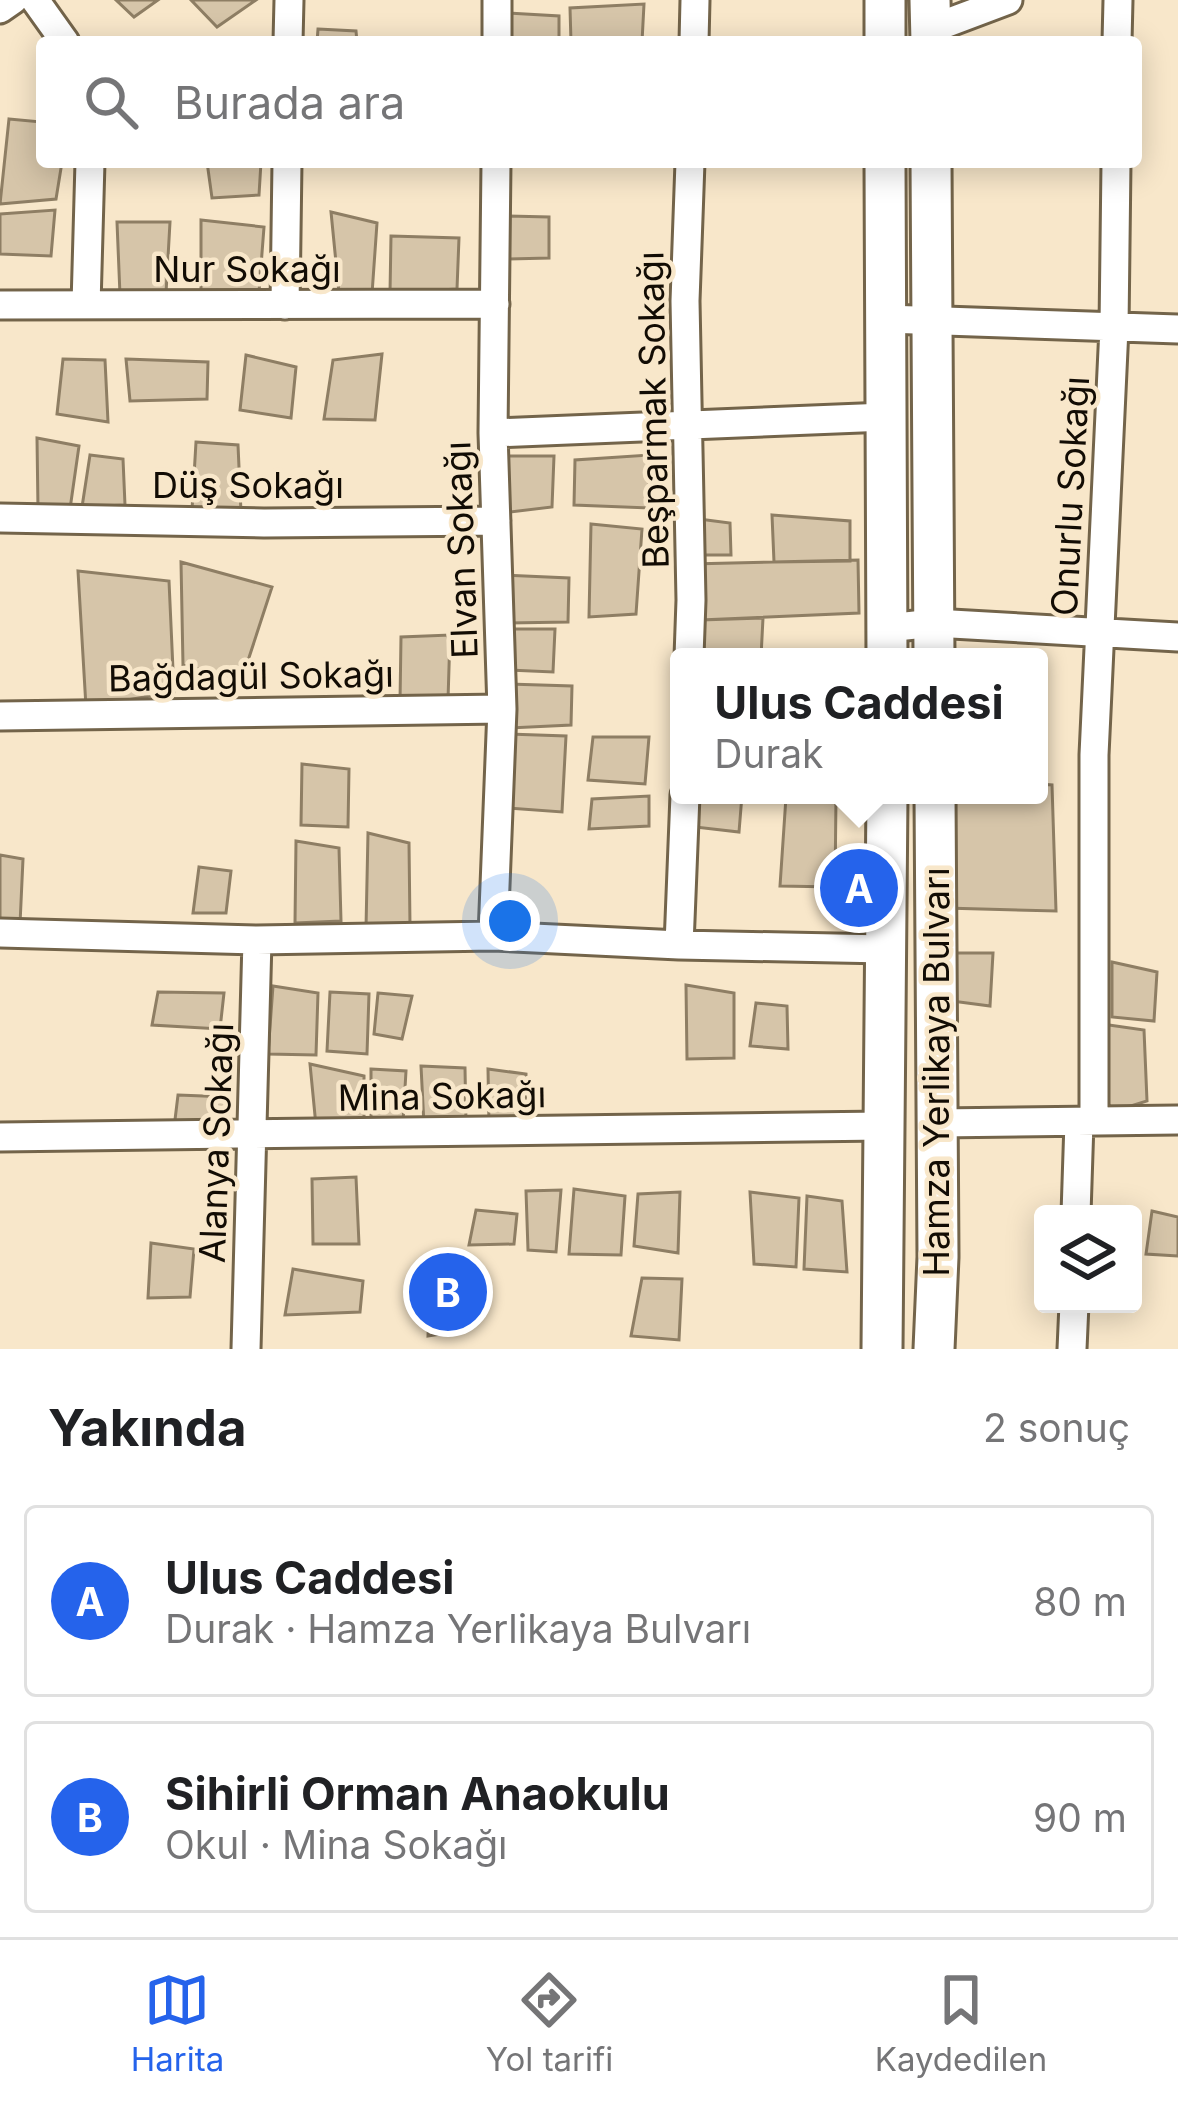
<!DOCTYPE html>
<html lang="tr">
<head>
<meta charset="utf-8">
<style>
  :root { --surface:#fff; --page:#f6f6f6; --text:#202124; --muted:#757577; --line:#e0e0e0; --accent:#2563eb }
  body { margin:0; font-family:Inter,sans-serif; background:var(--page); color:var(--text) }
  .controls { position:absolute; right:36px; bottom:36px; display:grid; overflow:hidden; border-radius:12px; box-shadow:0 6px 30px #0003 }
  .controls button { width:108px; height:108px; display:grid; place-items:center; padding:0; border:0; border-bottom:3px solid var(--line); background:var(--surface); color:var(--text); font:60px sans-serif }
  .you { position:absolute; left:510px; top:921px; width:42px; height:42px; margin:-30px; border:9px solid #fff; border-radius:50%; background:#1a73e8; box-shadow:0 0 0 18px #1a73e833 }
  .badge { display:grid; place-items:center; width:78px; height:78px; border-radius:50%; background:var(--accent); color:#fff; font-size:39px; font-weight:700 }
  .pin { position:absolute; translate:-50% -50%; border:6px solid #fff; box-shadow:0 3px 12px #0006 }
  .popup { position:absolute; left:670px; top:648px; width:378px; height:156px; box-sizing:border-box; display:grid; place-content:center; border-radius:12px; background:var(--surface); filter:drop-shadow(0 3px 9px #0005); font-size:39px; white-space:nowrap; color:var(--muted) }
  .popup b { font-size:45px; color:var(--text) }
  .popup::after { content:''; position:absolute; left:50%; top:100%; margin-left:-24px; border:24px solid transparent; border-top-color:var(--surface) }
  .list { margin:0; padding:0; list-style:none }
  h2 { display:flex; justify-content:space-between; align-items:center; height:156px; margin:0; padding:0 48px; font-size:51px }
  h2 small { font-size:39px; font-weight:400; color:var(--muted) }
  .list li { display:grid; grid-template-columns:78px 1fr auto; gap:36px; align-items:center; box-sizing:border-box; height:192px; margin:0 24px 24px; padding:0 24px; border:3px solid var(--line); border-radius:12px }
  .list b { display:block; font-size:45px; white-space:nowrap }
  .list p { margin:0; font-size:39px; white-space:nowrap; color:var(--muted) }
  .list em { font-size:39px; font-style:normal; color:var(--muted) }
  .icon { flex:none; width:66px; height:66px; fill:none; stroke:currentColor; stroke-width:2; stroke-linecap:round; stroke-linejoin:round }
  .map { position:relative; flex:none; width:1178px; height:1349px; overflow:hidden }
  .search { position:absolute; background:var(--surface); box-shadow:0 6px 30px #0003; left:36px; right:36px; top:36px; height:132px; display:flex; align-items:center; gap:30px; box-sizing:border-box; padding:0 42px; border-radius:12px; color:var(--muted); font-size:45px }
  .sheet { height:588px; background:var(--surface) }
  nav { display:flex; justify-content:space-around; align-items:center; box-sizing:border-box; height:168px; border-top:3px solid var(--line); background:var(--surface); font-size:33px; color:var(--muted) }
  nav a { display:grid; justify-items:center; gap:6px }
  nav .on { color:var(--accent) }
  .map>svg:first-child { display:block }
  .building { fill:#d6c5a9; stroke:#8e7e64; stroke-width:3 }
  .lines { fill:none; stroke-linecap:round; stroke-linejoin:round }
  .minor-casing { stroke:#73644a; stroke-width:33 }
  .secondary-casing { stroke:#73644a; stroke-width:45 }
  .minor { stroke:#fff; stroke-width:27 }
  .secondary { stroke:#fff; stroke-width:39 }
  .labels { text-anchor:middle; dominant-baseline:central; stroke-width:9; stroke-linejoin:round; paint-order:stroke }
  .street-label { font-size:36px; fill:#120c04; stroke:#f8e7ca }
</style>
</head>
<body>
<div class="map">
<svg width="1178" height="1349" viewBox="0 0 1178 1349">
  <rect width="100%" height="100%" fill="#f8e7ca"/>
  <path class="building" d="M116,0H158L134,17Z
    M191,0H256L217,27Z
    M644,4L642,42H571L570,8Z
    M507,13L559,16V42H509Z
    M318,29L356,31L357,42H317Z
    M9,119L42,122V162H62L56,199L0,204Z
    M207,162H261L259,195L212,198Z
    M55,210L51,256L0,254V214Z
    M331,212L377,223L372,294L339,293Z
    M507,216L549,217V258L509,259Z
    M201,220L264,227L259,292L201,293Z
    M117,222H170L166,293L120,295Z
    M391,236L459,238L457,289L390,293Z
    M382,354L375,420L324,419L333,360Z
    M246,355L296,367L291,418L240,410Z
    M63,359L105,360L108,422L57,414Z
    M126,359L208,362L207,399L130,401Z
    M37,438L79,446L70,509H38Z
    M196,442L238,445L241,512L192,510Z
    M90,455L123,459L125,505L82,507Z
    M649,455V508L574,505L575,460Z
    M504,456H554L552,507L502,513Z
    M772,515L850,521V561L774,562Z
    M699,519L730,523L731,555H700Z
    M591,524L642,529L636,614L589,617Z
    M858,560L859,613L700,620L691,564Z
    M181,562L272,587L242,679L183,665Z
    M78,571L169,581L174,692L86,707Z
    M505,575L569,578L568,622L506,623Z
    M763,618L761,657H691L700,620Z
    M511,629H555L553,672L509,670Z
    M450,635L448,700L400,702L401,637Z
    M508,684L572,686L571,725L510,728Z
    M508,734L566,736L562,812L507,808Z
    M593,737H649L645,784L588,780Z
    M302,764L349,769L348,827L301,825Z
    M1039,784L1052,785L1056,911L945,908V795H1039Z
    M697,795H742L739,832L695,827Z
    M649,796V826L589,829L592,799Z
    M786,797H836L835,887L780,886Z
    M368,833L409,843L410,926L366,928Z
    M296,841L339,848L341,921L295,923Z
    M0,855L23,859L20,924H0Z
    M199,867L231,871L226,913H193Z
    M946,953H993L990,1006L944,1000Z
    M1112,962L1157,972L1154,1021L1112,1017Z
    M686,985L734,993V1058L687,1059Z
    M273,986L318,993L316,1055L268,1054Z
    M158,992L224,993L220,1029L152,1025Z
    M330,992L369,994L367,1054L327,1051Z
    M378,993L412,996L402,1039L374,1034Z
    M756,1003L787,1006L788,1049L750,1046Z
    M1102,1024L1144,1030L1147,1101L1105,1114Z
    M310,1064L364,1076V1124L316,1126Z
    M421,1066L465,1068L466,1124L424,1125Z
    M371,1069L406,1071L403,1122L371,1124Z
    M488,1069L526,1074V1123L489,1124Z
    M178,1095L228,1097V1134L174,1128Z
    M356,1177L359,1244H313L312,1179Z
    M574,1189L625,1196L621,1255L569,1254Z
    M561,1190L556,1252L528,1250L526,1191Z
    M680,1192L678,1253L634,1246L638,1194Z
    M750,1192L799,1198L796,1267L754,1264Z
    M807,1196L842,1201L847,1272L804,1269Z
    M476,1210L517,1214L514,1244L469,1245Z
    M1152,1211L1178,1217V1256L1146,1254Z
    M151,1243L194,1249L190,1297L148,1298Z
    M465,1254L467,1330L428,1336L431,1255Z
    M293,1269L363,1281L360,1312L285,1315Z
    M642,1278L682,1279L679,1340L631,1336Z"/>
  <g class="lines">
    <defs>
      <path id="minor" d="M35,0L65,42
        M0,9L13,0
        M931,29L1008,0
        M288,42L289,0
        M497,42V0
        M694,42L695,0
        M1117,42L1118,0
        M0,305L495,304
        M86,305L90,162
        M285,305L287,162
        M886,319L1178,329
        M493,433L886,417
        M0,518L264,523L496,521
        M887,628L934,623L1178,637
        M689,657L691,600L685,301L690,162
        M0,716L502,709
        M0,933L257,940L493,936L679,945L886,949
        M493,936L502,709L493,433L496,162
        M679,945L685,795
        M1094,1121V755L1114,328L1116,162
        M937,1123L1178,1120
        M0,1137L884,1126
        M1076,1214L1079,1122
        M246,1349L257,940
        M1072,1349L1074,1304"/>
      <path id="secondary" d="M885,0V42
        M930,0L931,42
        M885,162L887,657
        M931,162L934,657
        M882,1349L887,795
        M934,1349L938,1257L935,795"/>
    </defs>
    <use href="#minor" class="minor-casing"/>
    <use href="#secondary" class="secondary-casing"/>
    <use href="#minor" class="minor"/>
    <use href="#secondary" class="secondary"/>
  </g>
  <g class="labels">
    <g class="street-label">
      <text x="247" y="269">Nur Sokağı</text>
      <text transform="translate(653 410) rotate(-91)">Beşparmak Sokağı</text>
      <text x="248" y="485">Düş Sokağı</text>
      <text transform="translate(1070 496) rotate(-87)">Onurlu Sokağı</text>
      <text transform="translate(461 550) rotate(-92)">Elvan Sokağı</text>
      <text transform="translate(251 676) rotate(-1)">Bağdagül Sokağı</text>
      <text transform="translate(936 1072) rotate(-90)">Hamza Yerlikaya Bulvarı</text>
      <text transform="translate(442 1096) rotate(-1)">Mina Sokağı</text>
      <text transform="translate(216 1143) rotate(-88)">Alanya Sokağı</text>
    </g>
  </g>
</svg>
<div class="controls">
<button><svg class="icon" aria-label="layers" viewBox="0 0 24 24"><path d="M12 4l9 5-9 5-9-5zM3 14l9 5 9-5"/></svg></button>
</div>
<div class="you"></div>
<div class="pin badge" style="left:859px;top:888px">A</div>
<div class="popup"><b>Ulus Caddesi</b>Durak</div>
<div class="pin badge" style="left:448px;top:1292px">B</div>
<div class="search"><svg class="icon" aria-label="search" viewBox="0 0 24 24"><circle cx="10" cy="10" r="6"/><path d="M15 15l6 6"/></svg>Burada ara</div>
</div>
<section class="sheet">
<h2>Yakında<small>2 sonuç</small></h2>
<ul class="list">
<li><span class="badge">A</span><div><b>Ulus Caddesi</b><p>Durak · Hamza Yerlikaya Bulvarı</p></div><em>80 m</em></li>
<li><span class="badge">B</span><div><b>Sihirli Orman Anaokulu</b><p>Okul · Mina Sokağı</p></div><em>90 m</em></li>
</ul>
</section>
<nav>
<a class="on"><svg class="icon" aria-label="map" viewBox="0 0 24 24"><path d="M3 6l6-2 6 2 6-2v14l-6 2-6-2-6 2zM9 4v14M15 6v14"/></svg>Harita</a>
<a><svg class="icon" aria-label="directions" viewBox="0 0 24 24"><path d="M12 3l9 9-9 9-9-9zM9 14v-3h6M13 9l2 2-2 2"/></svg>Yol tarifi</a>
<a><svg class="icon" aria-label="saved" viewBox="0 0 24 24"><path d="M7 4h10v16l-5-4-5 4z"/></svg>Kaydedilen</a>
</nav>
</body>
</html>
